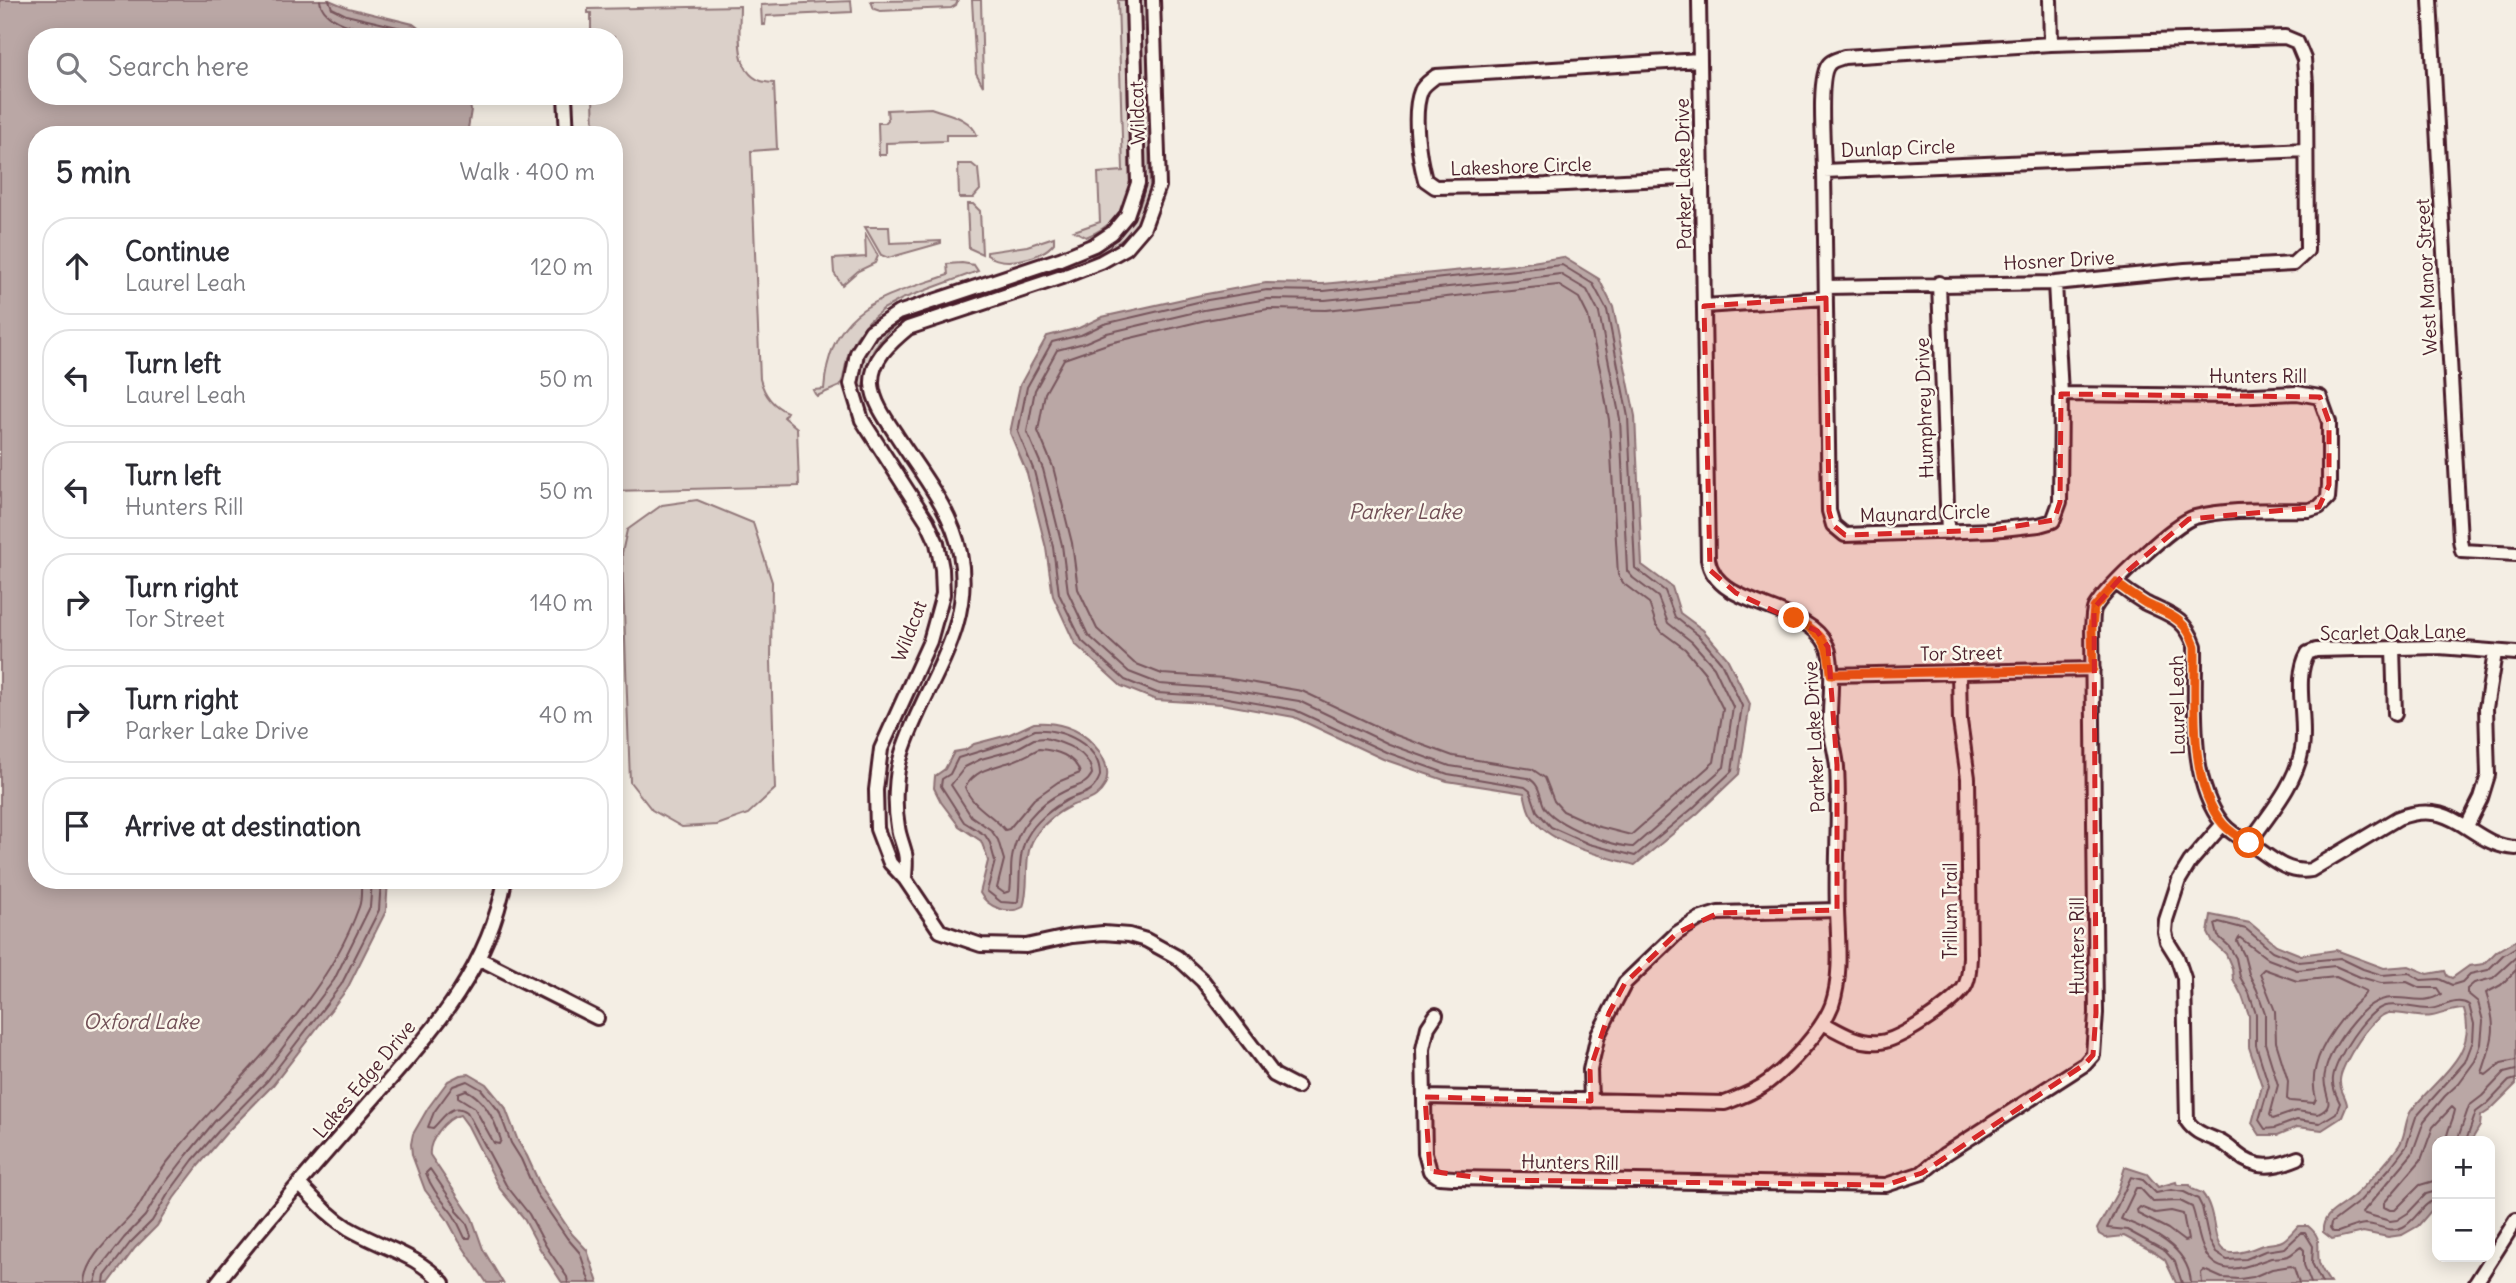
<!DOCTYPE html>
<html lang="en">
<head>
<meta charset="utf-8">
<style>
  :root { --surface:#fff; --page:#f7f7f7; --text:#2b2b33; --muted:#7c7c81; --line:#e1e1e2 }
  body { margin:0; font-family:Delius,sans-serif; background:var(--page); color:var(--text) }
  .controls { position:absolute; right:21px; bottom:21px; display:grid; overflow:hidden; border-radius:14px; box-shadow:0 4px 18px #0003 }
  .controls button { width:63px; height:63px; display:grid; place-items:center; padding:0; border:0; border-bottom:2px solid var(--line); background:var(--surface); color:var(--text); font:35px sans-serif }
  .stop { position:absolute; width:21px; height:21px; margin:-16px; border:5px solid #ea580c; border-radius:50%; background:#fff }
  .stop.end { background:#ea580c; border-color:#fff; box-shadow:0 2px 7px #0008 }
  .list { margin:0; padding:0; list-style:none }
  h2 { display:flex; justify-content:space-between; align-items:center; height:91px; margin:0; padding:0 28px; font-size:30px }
  h2 small { font-size:23px; font-weight:400; color:var(--muted) }
  .list li { display:grid; grid-template-columns:46px 1fr auto; gap:21px; align-items:center; box-sizing:border-box; height:98px; margin:0 14px 14px; padding:0 14px; border:2px solid var(--line); border-radius:28px }
  .list b { display:block; font-size:26px; white-space:nowrap }
  .list p { margin:0; font-size:23px; white-space:nowrap; color:var(--muted) }
  .list em { font-size:23px; font-style:normal; color:var(--muted) }
  .icon { flex:none; width:38px; height:38px; fill:none; stroke:currentColor; stroke-width:2; stroke-linecap:round; stroke-linejoin:round }
  .map { position:relative; flex:none; width:2516px; height:1283px; overflow:hidden }
  .search { position:absolute; background:var(--surface); box-shadow:0 4px 18px #0003; left:28px; top:28px; width:595px; height:77px; display:flex; align-items:center; gap:18px; box-sizing:border-box; padding:0 24px; border-radius:28px; color:var(--muted); font-size:26px }
  .panel { position:absolute; background:var(--surface); box-shadow:0 4px 18px #0003; left:28px; top:126px; width:595px; height:763px; border-radius:28px }
  .map>svg:first-child { display:block }
  .green { fill:#dbd0c9; stroke:#92787a; stroke-width:2 }
  .water { fill:#baa7a5; stroke:#8d7174; stroke-width:2 }
  .lines { fill:none; stroke-linecap:round; stroke-linejoin:round }
  .shore { stroke:#77555c; stroke-width:2 }
  .minor-casing { stroke:#4a1f2b; stroke-width:18 }
  .minor { stroke:#fbf7ec; stroke-width:12 }
  .route { stroke:#ea580c; stroke-width:9 }
  .marked { fill:#d62828; fill-opacity:0.2; stroke:#d62828; stroke-width:5; stroke-dasharray:14 9; stroke-linejoin:round }
  .labels { text-anchor:middle; dominant-baseline:central; stroke-width:5; stroke-linejoin:round; paint-order:stroke }
  .street-label { font-size:19px; fill:#4a1f2b; stroke:#fbf7ec }
  .water-label { font-size:21px; font-style:italic; fill:#714f56; stroke:#fbf7ec }
</style>
</head>
<body>
<div class="map">
<svg width="2516" height="1283" viewBox="0 0 2516 1283">
  <rect width="100%" height="100%" fill="#f4eee4"/>
  <filter id="ink" filterUnits="userSpaceOnUse"><feTurbulence type="fractalNoise" baseFrequency=".0143" numOctaves="2"/><feDisplacementMap in="SourceGraphic" scale="14" xChannelSelector="R" yChannelSelector="G"/><feConvolveMatrix kernelMatrix="1 2 1 2 8 2 1 2 1" color-interpolation-filters="sRGB"/></filter>
  <g filter="url(#ink)">
    <path class="green" d="M958,0L956,5L951,8L880,11L874,9L871,1Z
      M972,0H981L983,86L976,73Z
      M1118,0H1125L1130,188C1123,213 1110,228 1086,237L1074,231L1100,222L1098,173L1123,171Z
      M1140,0H1146L1150,193C1140,228 1126,243 1092,256L1089,254L1090,251C1119,239 1137,222 1144,191Z
      M851,1L852,12L766,16L765,25H762L761,5Z
      M740,6C740,34 732,83 774,83L777,149L751,151L760,379C764,394 773,406 787,412L784,417L797,428L799,486L614,491V135H594L593,96H614V37H591V13H588V9Z
      M931,108C947,114 970,117 977,135H946V141L886,143V155H879L878,123H885L888,120L887,110Z
      M958,164H972L978,169L980,190L973,198H959Z
      M967,204H973L980,211L982,254L969,248Z
      M865,227H889L890,243L941,241V243L888,258L881,255Z
      M865,233L878,256L875,263L858,271L842,285L834,273L833,259L866,257Z
      M1054,237V243C1041,259 1004,267 987,255V252L1027,246Z
      M962,263L974,265L978,271L902,299L883,309L869,321L856,338L847,359L843,379L840,386L817,396L815,394L813,390L824,389C830,306 881,298 948,275L947,264Z
      M1056,266L1053,269L899,322C875,340 867,358 863,387H858C859,355 872,337 895,317Z
      M697,500L753,523L772,582L771,661L775,789L748,814L717,825L682,827L652,810L630,782L622,553L627,530L662,505Z"/>
    <path class="water" d="M0,0H329L348,8L413,24L430,37H37V96H468L471,110L467,135H37V880H388L386,911L347,989L273,1085L227,1132L199,1165L174,1198L157,1226L135,1248L109,1283H0Z
      M1563,257L1599,279L1613,307L1635,416L1642,565L1672,587L1680,613L1703,630L1727,658L1750,704L1739,774L1698,813L1635,865C1604,856 1548,845 1531,815C1527,809 1526,800 1524,793L1447,781L1383,759L1294,717L1222,704L1156,700L1121,686L1075,644L1053,596L1046,548L1027,473L1010,433L1020,385L1047,336L1079,328L1102,317L1201,295L1266,283L1323,284L1513,265Z
      M1034,723C1055,721 1079,728 1093,744C1107,759 1115,781 1096,796C1089,802 1078,802 1071,806C1057,812 1042,825 1034,838C1022,858 1031,885 1023,907C1009,915 988,908 980,893L988,861L986,854L981,841L959,826L941,802L934,788L935,776L945,769L954,752L965,750L974,744L1008,735Z
      M2211,915L2250,923L2276,945L2301,955L2336,950L2384,968L2409,966L2428,974L2445,971L2447,976L2452,978L2469,966L2484,964L2497,951L2516,940V1084L2490,1110L2481,1116L2480,1126L2471,1141H2437V1204L2418,1226L2402,1235L2388,1237L2363,1232L2332,1239L2323,1232C2321,1212 2344,1207 2356,1194C2367,1184 2396,1153 2401,1142C2406,1132 2405,1120 2411,1111C2434,1079 2479,1056 2464,1009C2452,1009 2443,1014 2432,1016C2419,1019 2403,1012 2389,1013C2373,1014 2341,1064 2340,1080C2339,1090 2346,1096 2347,1105L2342,1117L2322,1130L2297,1127L2278,1135H2260L2252,1123L2262,1086L2249,1047V1016L2242,996L2233,979L2232,968L2226,954L2212,941L2208,933Z
      M469,1074L486,1084L505,1107L518,1141L527,1156L542,1189L572,1234L587,1250L598,1283H563L561,1281L540,1249L523,1217L500,1189L468,1126L460,1115C446,1118 428,1141 430,1155L472,1218L483,1249L503,1283H487L459,1241L447,1219L425,1190L412,1155L411,1144L413,1134L428,1108L448,1081L460,1075Z
      M2125,1167L2147,1174L2158,1187L2176,1182L2177,1185H2190L2192,1189L2202,1193C2225,1221 2200,1272 2260,1246C2267,1243 2276,1244 2282,1241C2287,1239 2294,1230 2298,1226H2308C2324,1239 2316,1246 2319,1262C2321,1270 2326,1276 2330,1283H2176L2165,1260L2154,1252L2124,1236L2106,1238L2099,1234L2097,1229L2117,1193Z"/>
    <g class="lines">
      <path class="shore" d="M320,0C322,27 378,32 399,37
        M329,0L332,8L346,15L410,30L419,37
        M1562,265L1593,284L1607,310L1628,417L1635,568L1665,591L1675,617L1698,635L1721,662L1742,706L1732,771L1693,808L1635,856L1589,844L1551,827L1537,811L1530,791L1525,787L1448,774L1386,752L1295,710L1222,697L1157,693L1125,680L1082,641L1059,594L1053,547L1034,471L1018,432L1027,387L1052,342L1081,335L1104,324L1202,301L1267,290L1324,291Z
        M1560,274L1587,290L1599,313L1620,419L1627,571L1633,578L1658,597L1668,623L1692,642L1714,667L1733,707L1724,767L1633,847C1613,847 1554,825 1544,806C1539,795 1541,785 1528,778L1450,766L1389,744L1299,701L1224,689L1160,684L1129,672L1088,635L1068,592L1062,545L1043,469L1027,432L1035,390L1057,350L1084,343L1107,333L1204,310L1267,299L1325,300L1515,280Z
        M1558,285L1579,298L1588,316L1601,374L1609,420L1618,575L1624,584L1649,603L1656,624L1662,632L1685,649L1705,673L1723,709L1714,762L1631,835L1596,826L1563,811L1554,801L1545,778L1532,769L1453,756L1393,734L1302,691L1225,678L1162,674L1134,663L1097,629L1078,589L1072,543L1053,467L1038,431L1045,393L1064,359L1110,343L1206,320L1268,309L1326,310Z
        M1035,730C1062,728 1101,745 1100,776C1092,796 1083,792 1067,800C1052,808 1035,822 1027,837C1017,856 1021,880 1018,901L1015,903L1001,902L987,891L995,861L990,843L985,835L964,822L941,786L942,779L950,774L958,758L1010,742Z
        M1045,738C1064,743 1090,751 1092,774C1085,787 1076,785 1065,791C1037,804 1016,828 1012,858C1010,869 1012,880 1010,891L1004,893L997,888L1004,860L998,840L991,830L971,816L951,785L965,767L981,759L1014,750L1034,739Z
        M1039,749C1056,750 1075,756 1080,773L1058,782L1034,799L1009,829L1005,830C992,814 972,807 965,787C978,768 992,768 1013,761C1022,758 1030,753 1039,749Z
        M2239,937L2268,959L2297,970L2335,966L2360,977L2381,983L2407,982L2420,988H2437L2441,994C2416,1011 2391,982 2361,1013C2346,1029 2329,1051 2325,1073C2320,1093 2340,1104 2318,1114L2296,1111L2273,1119L2270,1115L2278,1085L2265,1043V1013L2257,990L2249,974L2244,955L2237,941Z
        M2264,969L2297,981L2336,977L2366,991C2364,998 2357,1001 2352,1007C2330,1032 2306,1064 2316,1099L2314,1103L2290,1101L2287,1099L2288,1081L2276,1042L2275,1011L2260,973Z
        M2516,970L2501,985L2486,993C2498,1029 2493,1039 2482,1073L2486,1075L2501,1063L2516,1060
        M466,1090C485,1099 495,1121 501,1140L499,1144L494,1143L474,1107L458,1097V1093Z
        M2457,1141L2469,1106L2482,1096L2504,1073L2516,1070
        M2466,1141L2476,1112L2488,1103L2509,1081L2516,1079
        M430,1169L456,1207V1211L466,1222L471,1235L470,1238H465C461,1230 456,1218 452,1213C441,1199 432,1190 426,1173Z
        M2437,1180L2420,1185L2395,1210H2390L2384,1207V1203L2421,1160L2433,1127L2452,1107L2455,1110C2453,1121 2447,1130 2446,1141
        M2437,1191L2426,1194L2408,1213L2397,1220L2390,1221L2362,1213L2412,1154L2424,1121L2445,1096L2459,1083L2475,1061L2481,1044L2483,1021L2478,1002L2467,993V989L2474,983L2493,978L2516,957
        M2437,1200C2423,1201 2417,1220 2403,1227C2389,1234 2379,1224 2365,1224C2356,1225 2346,1229 2338,1232H2333L2330,1228L2331,1223L2360,1201L2389,1169L2406,1147L2416,1117L2465,1062L2473,1041L2474,1024L2469,1005C2455,996 2442,1009 2428,1009C2414,1009 2399,1003 2385,1006C2366,1011 2335,1059 2333,1078C2332,1087 2336,1095 2340,1103L2336,1113L2320,1123L2297,1120L2275,1128L2265,1129L2259,1120L2269,1086L2256,1045V1014L2249,993L2240,977L2236,958L2229,946L2218,936L2215,924L2219,922L2246,929L2272,951L2299,962L2340,958L2363,969L2382,975L2409,973L2421,980L2439,979L2452,985L2462,982L2470,974L2488,970L2503,955L2516,947
        M2140,1207L2155,1213L2171,1211L2183,1214L2188,1240L2184,1241L2168,1229L2138,1214L2137,1210Z
        M84,1283C85,1256 120,1230 136,1210C142,1202 146,1192 152,1183C161,1170 171,1157 181,1145C245,1070 325,1002 359,907C362,899 361,889 361,880
        M95,1283L98,1271L124,1238L145,1216L161,1189L187,1155L215,1121L262,1075L334,980L370,907L372,880
        M104,1283L105,1276L130,1243L152,1221L168,1194L193,1160L222,1127L268,1080L341,985L379,910L381,880
        M568,1283L567,1277L546,1246L529,1214L506,1185L467,1112C451,1101 443,1119 433,1128L428,1127L434,1112L453,1086L467,1081L481,1089L499,1111L511,1143L521,1159L536,1193L567,1238L580,1253L590,1283
        M2182,1283L2175,1262L2165,1251L2127,1230L2107,1228L2131,1177L2143,1180L2156,1193L2171,1190L2184,1192L2198,1199L2202,1207L2209,1240L2216,1253L2227,1260L2246,1259L2265,1251L2285,1248L2301,1233H2305L2313,1246L2312,1263L2322,1283
        M2191,1283C2189,1247 2150,1230 2121,1219L2136,1188H2140L2153,1202L2180,1201L2192,1207C2198,1222 2197,1240 2206,1254C2222,1280 2250,1265 2271,1258C2277,1257 2282,1258 2288,1256C2293,1254 2297,1249 2301,1247L2304,1250V1265L2311,1283
        M2202,1283L2201,1273L2204,1270L2222,1278L2240,1279L2253,1277L2272,1269L2291,1266L2294,1268L2299,1283"/>
      <defs>
        <path id="minor" d="M1133,0L1138,183L1127,215L1112,233L1094,245L1060,259L898,313L871,331L857,353L851,384L862,420L927,521L937,543L942,569L943,594L930,641L881,749L876,790L877,829L890,863L905,879L940,931L981,945L1026,946L1072,936L1103,933L1129,935L1146,940L1177,957L1203,981L1274,1075L1297,1087
          M2050,0L2051,44
          M2430,0L2460,540L2462,551L2516,554
          M1700,60L1436,76C1431,80 1423,85 1421,91C1412,113 1419,158 1425,180L1435,187L1546,185L1702,177
          M565,96L567,135
          M1824,171L1829,511L1833,525L1845,535L1993,530L2039,525L2053,521L2060,502L2061,394L2055,283
          M1939,283L1948,532
          M1826,287L2055,283L2185,270L2293,264L2307,251L2306,84L2304,59L2297,42L2285,37L2051,44L1844,57C1839,59 1832,60 1829,64C1817,76 1824,151 1824,171L2306,150
          M1704,306L1826,298
          M2116,583C2125,590 2135,597 2145,603C2169,615 2185,617 2195,646C2196,700 2187,781 2223,824C2232,835 2246,841 2258,849C2273,860 2290,874 2311,870L2398,818C2456,796 2470,846 2516,848
          M2393,648L2395,714
          M1831,675L2093,669
          M2223,824L2190,862L2179,880L2166,920L2165,932L2167,941L2177,957L2184,978L2187,1121C2195,1133 2206,1135 2219,1141C2226,1144 2231,1149 2237,1154C2257,1171 2276,1167 2298,1158
          M2467,826L2481,798L2488,775L2486,708L2495,653
          M2249,843C2269,814 2296,784 2302,749C2307,719 2293,678 2308,653L2316,650L2439,647L2516,653
          M905,879C905,871 907,861 905,853C903,844 899,836 898,827C894,805 895,775 902,753C924,683 975,631 960,553C952,510 920,472 897,436C887,421 873,402 872,384C871,359 891,342 908,328L1068,275L1101,262L1126,248L1144,227L1159,186L1153,0
          M480,959L597,1018
          M1436,1015L1428,1027L1423,1049L1425,1153L1430,1171L1439,1177L1454,1178L1886,1185L1922,1173L1945,1154L2085,1064L2093,1055L2096,1013L2092,628C2093,622 2092,612 2095,607C2106,588 2175,522 2195,517C2232,508 2272,511 2309,510L2319,507L2328,498L2329,485V422L2320,397L2297,393L2233,396L2061,394
          M1823,1023C1841,1033 1858,1044 1880,1042C1900,1040 1951,1005 1963,989C1970,980 1969,967 1970,957L1968,778L1960,721L1959,672
          M1425,1097L1725,1103C1740,1097 1755,1092 1768,1082C1790,1065 1822,1031 1832,1005C1842,975 1838,942 1837,910C1835,863 1840,815 1837,767C1836,753 1831,739 1830,725C1829,705 1835,663 1827,646C1807,602 1716,610 1708,559L1699,0
          M1591,1101L1590,1070L1598,1035L1625,983L1677,933L1699,919L1718,913L1837,910
          M299,1184C315,1200 329,1216 348,1228C382,1248 415,1253 443,1283
          M217,1283C262,1225 310,1171 358,1116C422,1042 486,980 505,880
          M2476,1283L2516,1220"/>
      </defs>
      <use href="#minor" class="minor-casing"/>
      <use href="#minor" class="minor"/>
    </g>
  </g>
  <g class="lines" filter="url(#ink)">
    <path class="route" d="M1794,618C1824,635 1828,641 1831,674L2093,669L2092,628L2094,608L2116,583C2125,590 2135,597 2145,603C2169,615 2185,617 2195,646C2196,699 2187,782 2223,824C2230,832 2240,838 2249,843"/>
  </g>
  <path class="marked" d="M1826,298L1829,511L1833,525L1845,535L1993,530L2054,520L2060,502L2061,394L2320,397L2329,422V485L2319,507L2189,519L2124,574L2094,608L2096,1013L2093,1055L2085,1064L1922,1173L1886,1185L1495,1180L1430,1171L1425,1097L1591,1101L1590,1070L1609,1013L1625,983L1677,933L1718,913L1837,910V765L1828,647L1817,631L1736,593L1710,570L1704,306Z"/>
  <g class="labels">
    <g class="street-label">
      <text transform="translate(1137 113) rotate(-92)">Wildcat</text>
      <text transform="translate(1898 148) rotate(-2)">Dunlap Circle</text>
      <text transform="translate(1521 166) rotate(-2)">Lakeshore Circle</text>
      <text transform="translate(1683 174) rotate(-91)">Parker Lake Drive</text>
      <text transform="translate(2059 260) rotate(-3)">Hosner Drive</text>
      <text transform="translate(2426 277) rotate(-93)">West Manor Street</text>
      <text x="2258" y="376">Hunters Rill</text>
      <text transform="translate(1924 408) rotate(-92)">Humphrey Drive</text>
      <text transform="translate(1925 513) rotate(-2)">Maynard Circle</text>
      <text transform="translate(909 631) rotate(-69)">Wildcat</text>
      <text transform="translate(2393 632) rotate(-1)">Scarlet Oak Lane</text>
      <text transform="translate(1961 653) rotate(-1)">Tor Street</text>
      <text transform="translate(2177 705) rotate(-91)">Laurel Leah</text>
      <text transform="translate(1814 737) rotate(-93)">Parker Lake Drive</text>
      <text transform="translate(1950 911) rotate(-90)">Trillum Trail</text>
      <text transform="translate(2077 946) rotate(-90)">Hunters Rill</text>
      <text transform="translate(364 1079) rotate(-50)">Lakes Edge Drive</text>
      <text transform="translate(1570 1162) rotate(1)">Hunters Rill</text>
    </g>
    <g class="water-label">
      <text x="1405" y="511">Parker Lake</text>
      <text x="141" y="1021">Oxford Lake</text>
    </g>
  </g>
</svg>
<div class="controls">
<button>+</button>
<button>−</button>
</div>
<div class="stop" style="left:2249px;top:843px"></div>
<div class="stop end" style="left:1794px;top:618px"></div>
<div class="search"><svg class="icon" aria-label="search" viewBox="0 0 24 24"><circle cx="10" cy="10" r="6"/><path d="M15 15l6 6"/></svg>Search here</div>
<section class="panel">
<h2>5 min<small>Walk · 400 m</small></h2>
<ul class="list">
<li><svg class="icon" aria-label="ahead" viewBox="0 0 24 24"><path d="M12 20V5M6 11l6-6 6 6"/></svg><div><b>Continue</b><p>Laurel Leah</p></div><em>120 m</em></li>
<li><svg class="icon" aria-label="left" viewBox="0 0 24 24"><path d="M17 20v-9H6M10 6l-5 5 5 5"/></svg><div><b>Turn left</b><p>Laurel Leah</p></div><em>50 m</em></li>
<li><svg class="icon" aria-label="left" viewBox="0 0 24 24"><path d="M17 20v-9H6M10 6l-5 5 5 5"/></svg><div><b>Turn left</b><p>Hunters Rill</p></div><em>50 m</em></li>
<li><svg class="icon" aria-label="right" viewBox="0 0 24 24"><path d="M7 20v-9h11M14 6l5 5-5 5"/></svg><div><b>Turn right</b><p>Tor Street</p></div><em>140 m</em></li>
<li><svg class="icon" aria-label="right" viewBox="0 0 24 24"><path d="M7 20v-9h11M14 6l5 5-5 5"/></svg><div><b>Turn right</b><p>Parker Lake Drive</p></div><em>40 m</em></li>
<li><svg class="icon" aria-label="arrive" viewBox="0 0 24 24"><path d="M6 21V4h12l-3 4 3 4H6"/></svg><div><b>Arrive at destination</b></div></li>
</ul>
</section>
</div>
</body>
</html>
